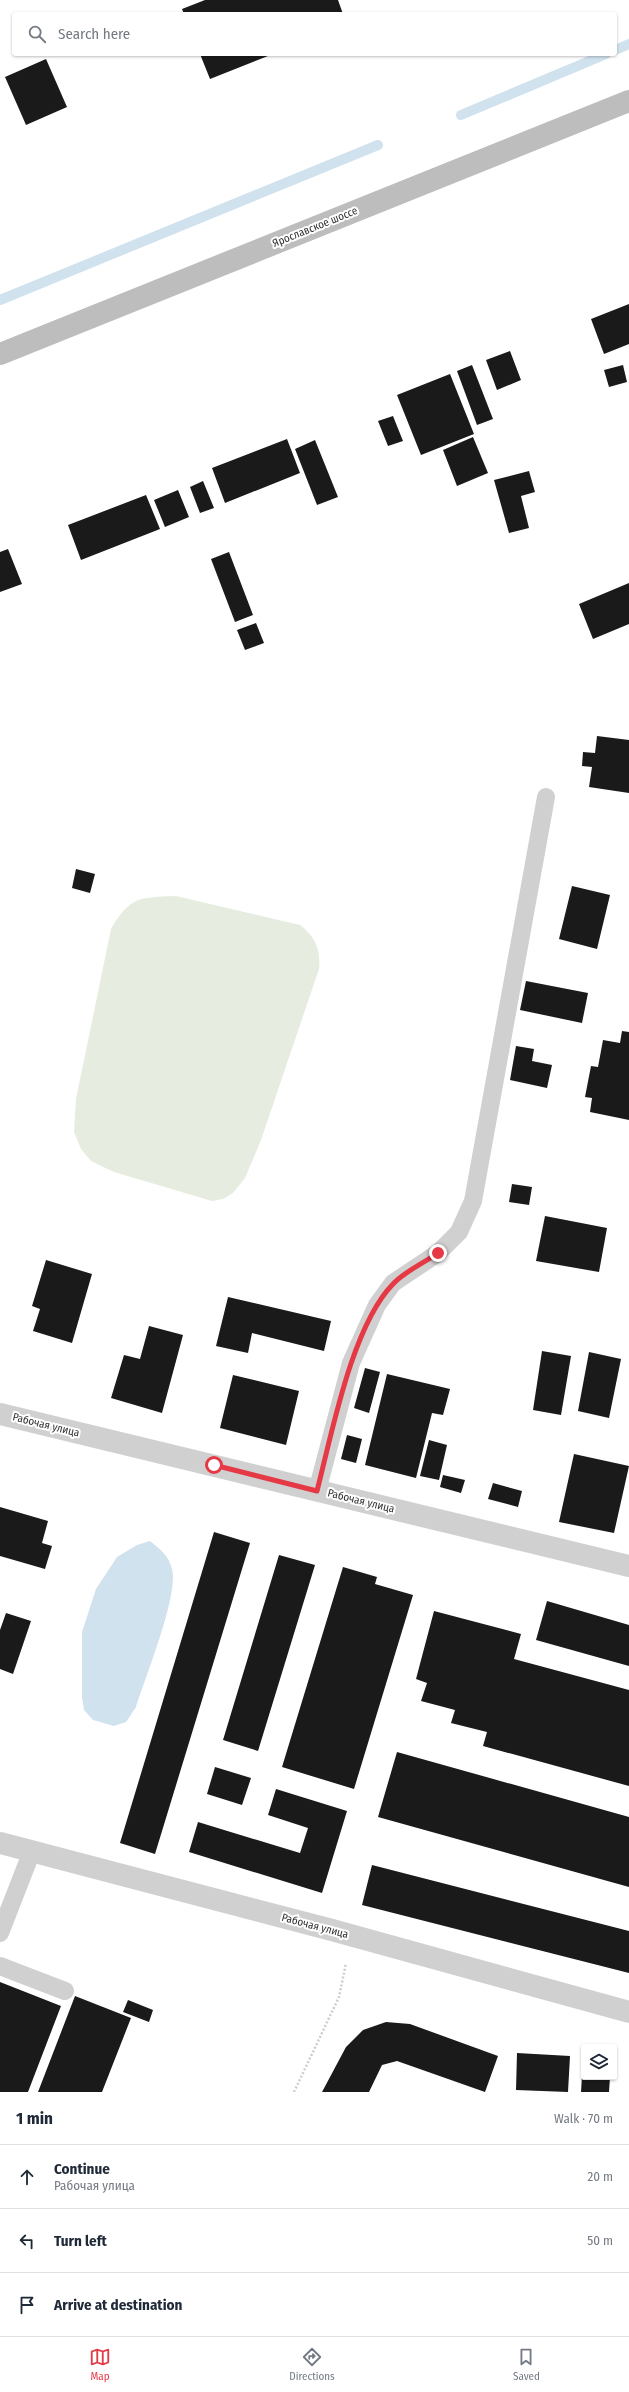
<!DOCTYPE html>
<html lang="en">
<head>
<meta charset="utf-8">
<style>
  :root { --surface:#fff; --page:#f2f2f3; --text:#1f2937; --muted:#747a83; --line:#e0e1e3; --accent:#e63946 }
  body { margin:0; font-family:"Fira Sans Condensed",sans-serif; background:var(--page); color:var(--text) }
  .controls { position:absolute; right:12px; bottom:12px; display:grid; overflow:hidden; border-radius:4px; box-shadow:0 1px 3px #0004 }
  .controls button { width:36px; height:36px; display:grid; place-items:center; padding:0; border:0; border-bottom:1px solid var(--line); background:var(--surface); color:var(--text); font:20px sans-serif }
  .stop { position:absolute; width:12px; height:12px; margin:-9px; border:3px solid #e63946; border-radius:50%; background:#fff }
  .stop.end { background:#e63946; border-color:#fff; box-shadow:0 1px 4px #0008 }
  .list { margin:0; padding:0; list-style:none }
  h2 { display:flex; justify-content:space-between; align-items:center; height:52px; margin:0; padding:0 16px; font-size:17px }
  h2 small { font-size:13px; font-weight:400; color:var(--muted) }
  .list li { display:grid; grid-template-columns:26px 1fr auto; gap:12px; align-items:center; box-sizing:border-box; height:64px; padding:0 16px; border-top:1px solid var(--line) }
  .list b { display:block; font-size:15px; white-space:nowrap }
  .list p { margin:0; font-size:13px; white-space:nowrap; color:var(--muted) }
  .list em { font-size:13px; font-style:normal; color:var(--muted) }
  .icon { flex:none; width:22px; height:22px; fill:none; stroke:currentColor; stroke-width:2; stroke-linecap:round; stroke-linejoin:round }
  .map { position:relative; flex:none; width:629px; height:2092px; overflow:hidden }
  .search { position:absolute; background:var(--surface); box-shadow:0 1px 3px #0004; left:12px; right:12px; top:12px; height:44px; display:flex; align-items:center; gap:10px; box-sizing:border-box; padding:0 14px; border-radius:4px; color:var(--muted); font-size:15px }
  .sheet { height:244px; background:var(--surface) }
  nav { display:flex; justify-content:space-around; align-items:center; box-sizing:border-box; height:56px; border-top:1px solid var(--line); background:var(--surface); font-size:11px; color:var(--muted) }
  nav a { display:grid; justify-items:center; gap:2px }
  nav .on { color:var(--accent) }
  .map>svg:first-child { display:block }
  .green { fill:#e6ecdf }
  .water { fill:#cfe2ee }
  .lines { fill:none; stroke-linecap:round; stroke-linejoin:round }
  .stream { stroke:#cfe2ee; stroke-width:10 }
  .building { fill:#1a1a1a }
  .path { stroke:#cdcdcd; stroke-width:2.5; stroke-dasharray:2 2; stroke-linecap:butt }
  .service { stroke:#d0d0d0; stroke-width:18 }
  .minor { stroke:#d0d0d0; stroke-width:22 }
  .tertiary { stroke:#d0d0d0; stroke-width:22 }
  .secondary { stroke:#bdbdbd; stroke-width:22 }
  .route { stroke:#e63946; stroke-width:5 }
  .labels { text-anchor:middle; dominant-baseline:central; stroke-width:4; stroke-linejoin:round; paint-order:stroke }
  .street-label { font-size:11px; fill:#333; stroke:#fff }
</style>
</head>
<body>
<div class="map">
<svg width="629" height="2092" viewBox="0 0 629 2092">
  <rect width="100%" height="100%" fill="#fff"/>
  <path class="green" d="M176,896L300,925C315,936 321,950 319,969L261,1140L245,1178L233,1193L223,1199L212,1201L114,1172L91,1161L81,1149L74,1132L76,1099L111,929C131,895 140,898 176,896Z"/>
  <path class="water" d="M150,1541C160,1549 169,1556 172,1569C179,1595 145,1678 136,1707L126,1722L114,1726L93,1720L84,1710L82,1697V1632L96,1589L117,1557L137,1545Z"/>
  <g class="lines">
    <path class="stream" d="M615,50L629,44
      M461,115L606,54
      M0,300L378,145"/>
  </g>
  <path class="building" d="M205,0H338L343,14H184L182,9Z
    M200,54H273L210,79Z
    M46,59L67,107L26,125L5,77Z
    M629,304V344L604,354L591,319Z
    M510,351L521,380L497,390L486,360Z
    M472,365L493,419L477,425L457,371Z
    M623,365L627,382L609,387L604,370Z
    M450,374L474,434L421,455L397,395Z
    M393,416L403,441L388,446L378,421Z
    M473,437L488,473L457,486L443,450Z
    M287,439L300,473L225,503L212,468Z
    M315,440L338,497L317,505L295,449Z
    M529,471L535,492L521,496L529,528L509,533L494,480Z
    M203,481L214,508L200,513L190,487Z
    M178,490L189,517L165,527L154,500Z
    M146,495L160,529L81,560L68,525Z
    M8,549L22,584L0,592V552Z
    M229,552L253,615L235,622L211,559Z
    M629,583V624L593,639L579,604Z
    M256,623L264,643L245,650L237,630Z
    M597,736L629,740V793L589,787L592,767L582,766L583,752L595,753Z
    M76,869L95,874L90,893L72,888Z
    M572,886L610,895L597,949L559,939Z
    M526,981L588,993L582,1023L520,1010Z
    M622,1031L629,1032V1120L590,1112L592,1098L585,1097L591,1066L598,1067L603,1040L620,1043Z
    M516,1046L534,1049L532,1061L552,1065L547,1088L510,1080Z
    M512,1184L532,1187L529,1205L509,1202Z
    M545,1216L607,1228L599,1272L536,1261Z
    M46,1260L92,1274L72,1343L33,1331L40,1309L32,1306Z
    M228,1297L331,1321L324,1351L252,1333L248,1353L216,1346Z
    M149,1326L183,1335L162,1413L111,1398L124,1355L140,1359Z
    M542,1351L571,1356L561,1415L533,1410Z
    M589,1352L621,1359L609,1418L578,1411Z
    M365,1368L380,1372L369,1413L354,1408Z
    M387,1374L450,1389L443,1415L432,1413L416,1478L365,1465Z
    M233,1375L299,1391L286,1445L220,1428Z
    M347,1435L362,1439L356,1463L341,1459Z
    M429,1440L447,1445L439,1480L420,1476Z
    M574,1454L629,1466L614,1533L559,1522Z
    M443,1475L465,1480L461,1493L440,1487Z
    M493,1483L522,1491L518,1507L488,1499Z
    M0,1507L48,1521L42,1543L52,1546L45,1569L0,1556Z
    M214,1532L250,1543L155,1854L120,1843Z
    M279,1555L315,1565L258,1751L223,1740Z
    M343,1567L377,1577L375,1584L413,1595L354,1789L282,1767Z
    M547,1601L629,1625V1666L536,1640Z
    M434,1611L521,1634L514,1659L629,1690V1786L483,1746L487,1732L451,1723L455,1710L421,1701L427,1683L416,1679Z
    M6,1613L31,1621L13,1674L0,1669V1630Z
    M397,1752L629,1817V1887L378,1817Z
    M215,1767L251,1778L242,1805L207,1794Z
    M276,1789L347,1811L322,1893L189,1852L198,1822L300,1853L308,1828L268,1815Z
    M372,1865L629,1931V1973L362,1905Z
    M0,1982L61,2006L28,2092H0Z
    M75,1996L131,2018L102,2092H38Z
    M128,2000L153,2010L149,2022L123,2012Z
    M386,2022L410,2024L498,2056L485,2092L397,2061L382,2065L369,2092H322L346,2047L363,2030Z
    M517,2053L570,2056L568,2092L516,2090Z
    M583,2059L584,2077H610L609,2092H581Z"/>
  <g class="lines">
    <path class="path" d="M294,2092L339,1997L346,1963"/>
    <path class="service" d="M317,1491L351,1363L377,1305L393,1283L438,1253L459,1232L473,1201L546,797
      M0,1933L32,1851
      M0,1966L65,1991"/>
    <path class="minor" d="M0,1414L629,1566"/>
    <path class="tertiary" d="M0,1843L332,1930L629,2012"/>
    <path class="secondary" d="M0,354L629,101"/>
  </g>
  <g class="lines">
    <path class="route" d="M214,1465L317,1491C332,1433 352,1326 393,1284C405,1271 424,1263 438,1253"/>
  </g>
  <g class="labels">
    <g class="street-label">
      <text transform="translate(315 227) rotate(-22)">Ярославское шоссе</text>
      <text transform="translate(46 1425) rotate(14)">Рабочая улица</text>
      <text transform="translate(361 1501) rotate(14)">Рабочая улица</text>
      <text transform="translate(315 1926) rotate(15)">Рабочая улица</text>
    </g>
  </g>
</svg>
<div class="controls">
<button><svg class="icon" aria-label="layers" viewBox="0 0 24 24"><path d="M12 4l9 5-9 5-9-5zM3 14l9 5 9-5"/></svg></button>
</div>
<div class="stop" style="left:214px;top:1465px"></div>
<div class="stop end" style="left:438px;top:1253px"></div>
<div class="search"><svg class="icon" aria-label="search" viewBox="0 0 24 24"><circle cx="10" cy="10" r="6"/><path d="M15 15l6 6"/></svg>Search here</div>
</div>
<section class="sheet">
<h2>1 min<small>Walk · 70 m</small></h2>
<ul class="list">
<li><svg class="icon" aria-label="ahead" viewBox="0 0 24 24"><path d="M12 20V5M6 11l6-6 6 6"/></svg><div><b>Continue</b><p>Рабочая улица</p></div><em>20 m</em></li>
<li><svg class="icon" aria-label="left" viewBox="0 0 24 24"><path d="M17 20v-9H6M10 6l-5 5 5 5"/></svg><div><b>Turn left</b></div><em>50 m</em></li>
<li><svg class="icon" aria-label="arrive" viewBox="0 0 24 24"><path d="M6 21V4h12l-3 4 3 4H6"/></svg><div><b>Arrive at destination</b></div></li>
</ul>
</section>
<nav>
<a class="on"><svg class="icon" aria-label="map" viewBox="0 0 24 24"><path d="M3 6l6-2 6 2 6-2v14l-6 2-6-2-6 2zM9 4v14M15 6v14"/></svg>Map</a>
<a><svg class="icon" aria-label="directions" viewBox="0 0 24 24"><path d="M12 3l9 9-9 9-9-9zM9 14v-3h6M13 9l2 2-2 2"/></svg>Directions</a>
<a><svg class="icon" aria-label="saved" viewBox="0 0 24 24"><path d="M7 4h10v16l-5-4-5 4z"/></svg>Saved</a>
</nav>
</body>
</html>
